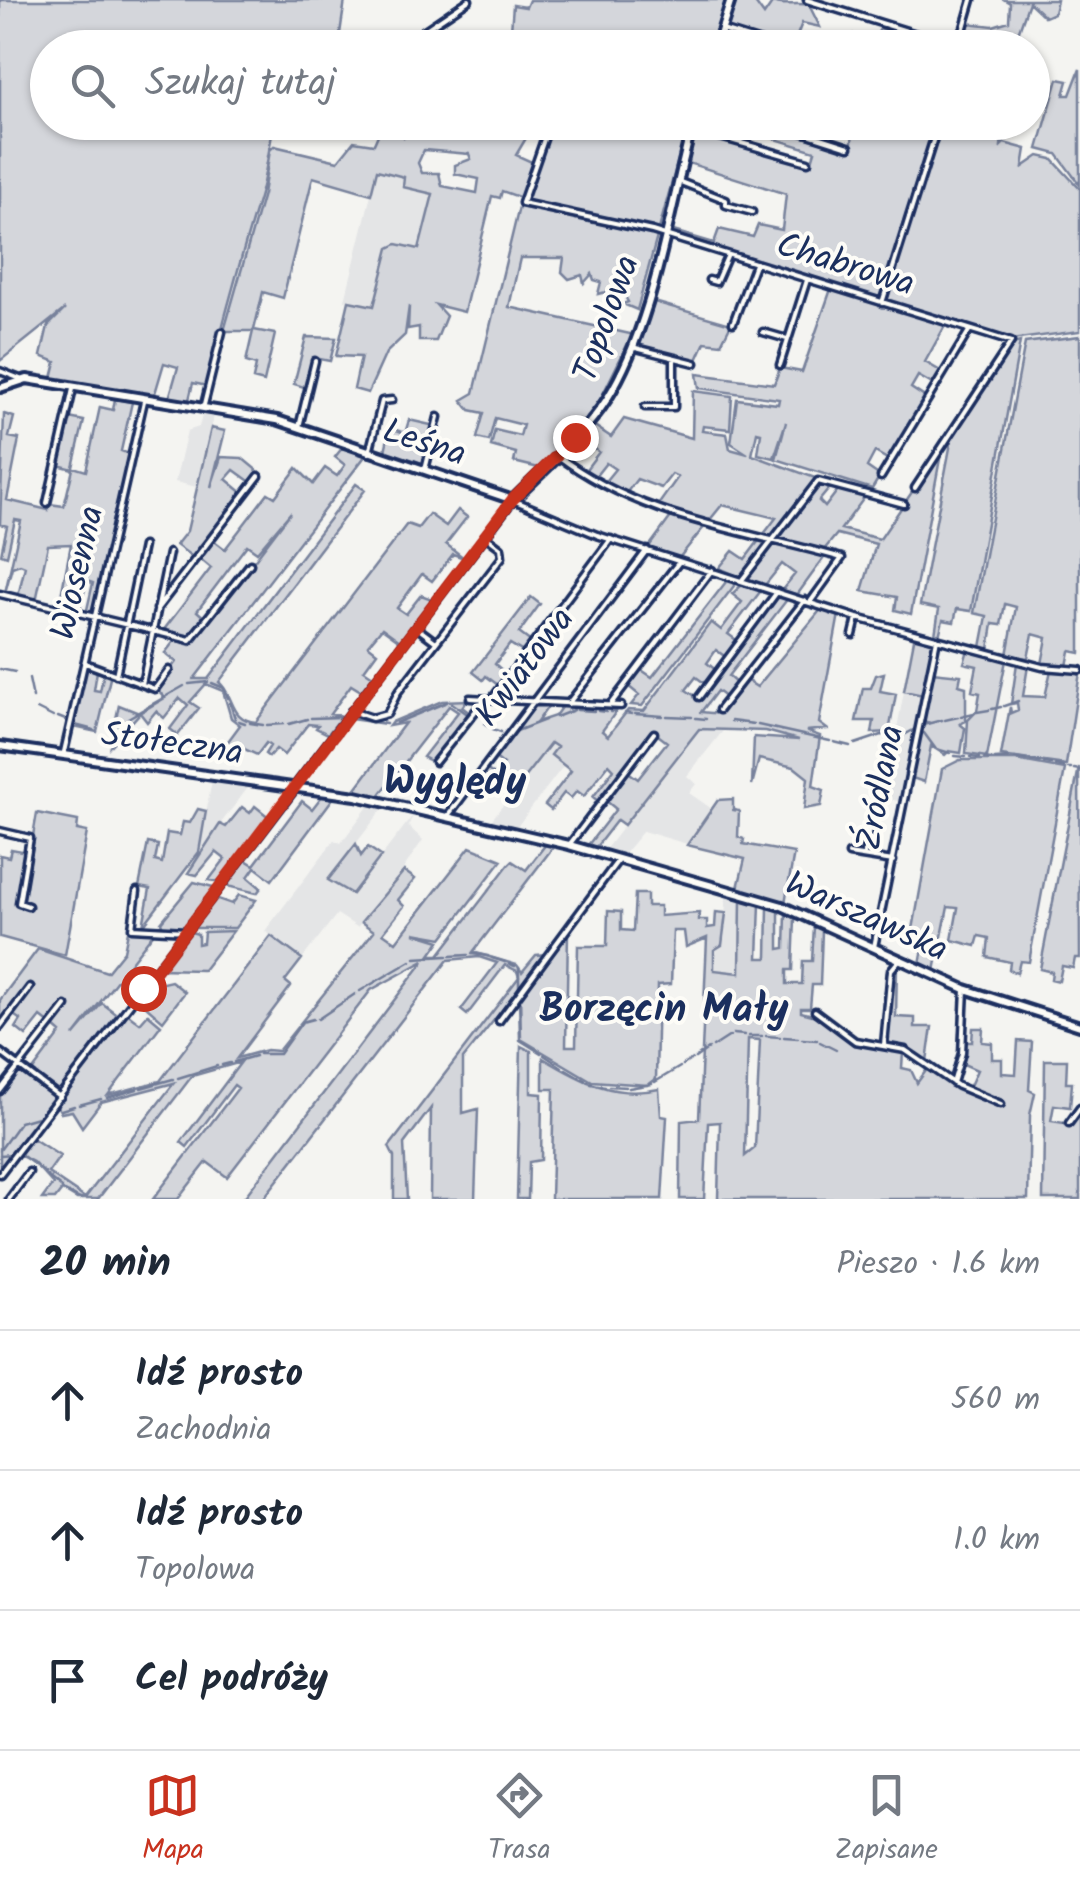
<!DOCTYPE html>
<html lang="pl">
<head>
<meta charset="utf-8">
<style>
  :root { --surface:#fff; --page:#f2f2f3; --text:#1f2937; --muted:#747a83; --line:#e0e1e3; --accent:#c8321e }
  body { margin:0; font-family:Kalam,sans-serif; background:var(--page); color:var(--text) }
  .stop { position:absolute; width:30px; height:30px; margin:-22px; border:8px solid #c8321e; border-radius:50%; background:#fff }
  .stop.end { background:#c8321e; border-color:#fff; box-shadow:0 2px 10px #0008 }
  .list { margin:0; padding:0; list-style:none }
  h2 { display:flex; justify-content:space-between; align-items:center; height:130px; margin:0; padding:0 40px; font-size:42px }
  h2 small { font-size:32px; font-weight:400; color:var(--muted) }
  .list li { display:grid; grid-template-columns:65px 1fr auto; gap:30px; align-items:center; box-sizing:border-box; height:140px; padding:0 40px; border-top:2px solid var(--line) }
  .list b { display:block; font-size:38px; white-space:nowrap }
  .list p { margin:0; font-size:32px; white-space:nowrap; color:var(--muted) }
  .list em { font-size:32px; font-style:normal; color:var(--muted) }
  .icon { flex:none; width:55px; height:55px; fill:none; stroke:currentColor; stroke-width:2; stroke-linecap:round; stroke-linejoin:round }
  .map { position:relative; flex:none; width:1080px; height:1199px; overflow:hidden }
  .search { position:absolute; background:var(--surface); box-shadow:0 2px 8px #0004; left:30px; right:30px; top:30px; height:110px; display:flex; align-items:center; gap:25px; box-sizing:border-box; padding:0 35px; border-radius:55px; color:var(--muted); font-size:38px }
  .sheet { height:550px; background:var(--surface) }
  nav { display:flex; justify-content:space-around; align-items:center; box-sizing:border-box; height:140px; border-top:2px solid var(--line); background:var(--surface); font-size:28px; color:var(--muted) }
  nav a { display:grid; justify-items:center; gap:5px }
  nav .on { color:var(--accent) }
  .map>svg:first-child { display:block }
  .built { fill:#e4e5e6 }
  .green { fill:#d4d6db; stroke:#78829c; stroke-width:2.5; fill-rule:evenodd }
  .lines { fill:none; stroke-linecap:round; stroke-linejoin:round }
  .stream { stroke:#717c98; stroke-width:2.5 }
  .street-casing { stroke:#1b2f5e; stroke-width:11 }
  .secondary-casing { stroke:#1b2f5e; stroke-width:14 }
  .street { stroke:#fdfcf7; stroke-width:4 }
  .secondary { stroke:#fdfcf7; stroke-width:6 }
  .route { stroke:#c8321e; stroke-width:12 }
  .labels { text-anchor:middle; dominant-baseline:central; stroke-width:8; stroke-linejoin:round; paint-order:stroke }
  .street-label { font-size:35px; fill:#1b2f5e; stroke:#fdfcf7 }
  .quarter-label { font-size:40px; font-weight:bold; fill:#1b2f5e; stroke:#fdfcf7 }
</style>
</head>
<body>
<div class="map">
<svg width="1080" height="1199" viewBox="0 0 1080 1199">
  <rect width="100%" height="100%" fill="#f4f4f1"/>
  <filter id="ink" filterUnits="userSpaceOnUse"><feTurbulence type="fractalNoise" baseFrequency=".01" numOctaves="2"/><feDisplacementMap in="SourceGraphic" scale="20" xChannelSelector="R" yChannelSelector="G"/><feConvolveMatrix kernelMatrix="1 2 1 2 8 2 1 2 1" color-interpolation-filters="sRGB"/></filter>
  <g filter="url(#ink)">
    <path class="built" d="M377,170L405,177L403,187L433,193L418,250L397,245L389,248L374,307L345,300Z
      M203,412L214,413L197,487L175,482L187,431L199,427Z
      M904,691L923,695L903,802L884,798Z
      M726,727L687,776L696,784L689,793L712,809L687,844L643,831L623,855L605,850L699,728Z
      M551,742L557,747L551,756L564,765L516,828L490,822Z
      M212,780L250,785L199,852Z
      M370,804L384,807L328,880L352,894L414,814L408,826L423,840L377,907L357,927L337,914L302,959L265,931L334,840L341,843Z
      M726,894L741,898L740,974L713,970L714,950L725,937Z"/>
    <path class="green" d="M0,0H345L338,47L48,48V122L275,123C268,147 267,173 259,198C240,260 223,323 207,386L193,383L188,404L168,402L178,367L164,363L153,400L51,382L56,362L41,356L48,326L65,309L0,361Z
      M529,0H753L764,15L773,2C785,7 795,2 809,5L820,27L802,23L796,38L814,48H526L527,43L510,42L513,5L526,7Z
      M1005,0H1057L1054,13L1045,17L1029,2L1017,36L1009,40L1008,47H962L968,23L993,26L1009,21L1010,3Z
      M880,29L919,38L917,47H836L830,40L853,34L876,36Z
      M1080,69V185L1057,154L1038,149L1058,79L1068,81L1064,95H1070Z
      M833,122L1017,123L1003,126L1001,146L1004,143L1026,149L1023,167L1039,156L1052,159L1080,189V331L1011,340L885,302L883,295L876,299L668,235L670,230L714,243L719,229L753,237L758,225L782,230L786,194L688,163L696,131L811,164L815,151L723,123H759L851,151L853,132L830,124Z
      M383,123H394L404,137L413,123H535L516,155L536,164L548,128L554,130L552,123H688L637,310L623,304L628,302L619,285L618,289L598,294L601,282L594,280L592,274L584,283L582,275L569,279L562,272L564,258H520L509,307L639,336L651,301L731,324L721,344L705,342L697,360L667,357L628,343L596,408L539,468L514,462L516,453L491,446L495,430L520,436L523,425L495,418L489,441L477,438L484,413L470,410L462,400L474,393L519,207L534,210L533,202L502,191L500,198L492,196L464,312L436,305L446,316L436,341H419V327L408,329L409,306L405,335L386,353L368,393L354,389L361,357L336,356L349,301L374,306L389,248L397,244L419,249L433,194L403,187L404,177L377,170L371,194L313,177L283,298L263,292L254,330L275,334L264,382L253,379L256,365L246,362L253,331H224L263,194L270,150L274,146L338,161L354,141L374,144ZM424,150L469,154L471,159L455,165V174L479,179L477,193L442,186L439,173H422L418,163Z
      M831,289L946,324L925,362L942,372L934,385L918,376L911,388L926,398L889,460L875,452L867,467L880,476L872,489L776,459L786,422L774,458L758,454L761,433L757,432L752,455L818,479L742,578L719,568L733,551L745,559L776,518L722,505L679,558L648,548L673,514L656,508L678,477L672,474L661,488L637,479L624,496L602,485L615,469L606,463L594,478L584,472L599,452L581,439L593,425L611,437L624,419L692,438L693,391L732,396L730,429L703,426L702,431L727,434L730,449L748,454L731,443L737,399L778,404L779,399L699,388L697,374L774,384L780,368L802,372Z
      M1080,336V653L1070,651L1067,666L1042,664L1047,638L1033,634L1028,658L1007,655L1016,607L1005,604L1001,625L993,624L989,649L981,647L987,616L974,613L1025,343Z
      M306,337L336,338L330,361L314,358L307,388L294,384Z
      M1020,342L971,611L957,609L954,622L943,620L939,636L935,635L939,609L920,605L953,432L995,367L1013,344Z
      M115,399L132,402L121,451L129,454L93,614H86L93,583L87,581L79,612L75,611L83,576L76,574L64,608L59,606L71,544L48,545L36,601L18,596L25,566L20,564L12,567L5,593L21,521L15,520L7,556L1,554L7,526L0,524L4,414L14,417L9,437L19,439L7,500L48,510L49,504L64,506L73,469L58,465L69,418L84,421L73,467L86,471L100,407L113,410Z
      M392,420L393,429L405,433L409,420L435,426L425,466L372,450L375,438V448L385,451Z
      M211,428L225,431L211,487L221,457L242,458L259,472L252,483L234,470L226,479L244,494L194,558L176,545L187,531Z
      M343,447L366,455L194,679H208L356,484L365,490L219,682C236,698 229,719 256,722L407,524L418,528L429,514L446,526L458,510L467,517L446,544L464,558L453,554L432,581L422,574L397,608L406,614L421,595L432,599L400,641L382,628L368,645L377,652L364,670L373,676L361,691L351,685L330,714L342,716L328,734L316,728L318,725L308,724L284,755L276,749L269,757L265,754L270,746L266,743L257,755L236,745L233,749L226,744L240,725L231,718L223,691L206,684L190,702L199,708L178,735L170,729L188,705L180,698L164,718L156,711L147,722L140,713L110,746L119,705L139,713L165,698L156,688L176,662L165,653L175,640L190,645L291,512L257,552L247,545L197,611L206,619L192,637L163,631L211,568L199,558L213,540L225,549L268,493L275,497L297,468L313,484L325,468L337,476L345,465L335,457Z
      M942,448L911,614L895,610L897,597L862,591L876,544L837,534L823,551L777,540L824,481L833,484L819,501L825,507L841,486L867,494L841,529L880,539Z
      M777,544L826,555L797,595L782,590L795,574L782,564L765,585L747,579L770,546Z
      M729,578L737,582L642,706L631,705L639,695L628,686L640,669L652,677Z
      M744,583L763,588L728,634L739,642L727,658L716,650L707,663L717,671L707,685L696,677L686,690L700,699L780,594L789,597L728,676L737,684L726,698L717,691L701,712L721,714L746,680L757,687L823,607L839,614L819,723L827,729L806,731L820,736L813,786L824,790L821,806L804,809L808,778L794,767L759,759L752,785L754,737L799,740L766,731L699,729L624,825L617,820L596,847L588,845L616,809L605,800L627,771L638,779L667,742L654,732L599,802L593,797L614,769L609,764L584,796L577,791L571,798L564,793L551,810L545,805L571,771L551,755L557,747L551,743L513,792L493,778L485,787L475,779L484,767L494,775L503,764L493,756L533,704L549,705L537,722L555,716L562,706L618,709L602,731L608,736L628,710L644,711L711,622L721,630L742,602L732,594Z
      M531,597L540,604L519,633L531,642L523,652L510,644L495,664L506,674L498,685L486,676L483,680L473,672Z
      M915,634L933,643L923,695L904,691Z
      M968,650L1006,660L987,757L966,754L968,720L977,711L980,693L972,691L977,666L964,663Z
      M1017,663L1028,666L1023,696L1045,697L1051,670L1080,672L1066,765L1001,756L1010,707L1011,713L1018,710L1017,703L1011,704Z
      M86,668L97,671L94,690L100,691L104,672L111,674L97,732L74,727Z
      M932,672L961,675L959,685L966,687V721L960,724L965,728L961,753L949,751L945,755L931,746L924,782L912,778L922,725L927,722L922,721Z
      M884,673L880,691L896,694L889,732L872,733L874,721H856L863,688H871L876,675Z
      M467,700L462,707L470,713L431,761L423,757L458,712L449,706L378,797L354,791L405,723L389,726L392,722L442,701Z
      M960,760H1016L1065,769L1029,962L1020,961L1017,973L1009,970L1010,962L987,957L989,938L979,936L976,946L952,940L958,908L948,907L935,971L920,964L925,938L912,935L942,769Z
      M1079,767L1080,958H1075L1073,968L1062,966L1059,981L1051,979L1052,972L1040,969Z
      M322,796L334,797L272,880L255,867L248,877L261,888L257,893L227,886L244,859L254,865L302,801L312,809Z
      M733,799V810L739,811L738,837L744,839L743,844L794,853L785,903L738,888L745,859L687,845L718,800Z
      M255,806L270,818L221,882L209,880L225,859L216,852L197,875L188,873L220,824L226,827L242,807L250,813Z
      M198,809L206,811L199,852L143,926L150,889L139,887L148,843L158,845L155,861L162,863L167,833L180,835L183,822L190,823Z
      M37,813L78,821L77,830L87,832L65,955L0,937V855L9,857L11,849L27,852L16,903L28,907L22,899Z
      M356,844L361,856L368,847L381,856L352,894L328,880Z
      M546,844L554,846L473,952L517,965L522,972L536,955L547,954L463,1059V1113L478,1109L475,1199H430L431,1108L404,1144L407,1199H394V1157L389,1147L519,977L517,971L505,965L467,1015L461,1010L497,963L479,957L448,960L263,1199H243L424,961L371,990L227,1177L207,1162L178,1199H153L238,1088L234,1085L187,1147L181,1142L241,1062L192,1076L98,1199H77L62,1190L55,1199H42L53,1184L33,1162L19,1155L32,1138L60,1156L48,1173L85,1198L174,1083L101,1102L82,1127L72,1111L61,1113L57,1105L127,1013L140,1023L148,1014L161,1025L108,1095L160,1081L271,936L302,959L285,981L291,986L237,1058L266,1050L278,1051L374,931L361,922L404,871L415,879L398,900L404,906L383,933L396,942L470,847L502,860L442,938L414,933L440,941L430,955H439L509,864L512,861L526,870Z
      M194,882L217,888L186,929L163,928L161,922Z
      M635,894H647V906H660V916L699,913V920H707V928L715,927L716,912L726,913L722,945L714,950V970L740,973L741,898L760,903L758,958H767L768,907L779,911V949L785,948L786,914L795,918L793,970H787V984H802L803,961H812L814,926L822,930L820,985H812L810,1008H801V1012L824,1018L853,1043L903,1052L902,1068L911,1070L917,1083L928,1068L953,1086L1000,1107V1102L969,1088L977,1070L961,1063L964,1042H972L973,1028H983L982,1042L992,1043V1059H1002V1073L1016,1074L1018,1041L1032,1042L1029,1090L1035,1093L1030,1115L1028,1199H718L720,1122L708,1123L704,1199H680L681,1121L699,1119L707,938L686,947L684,931H673L671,984L658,985L656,1079L648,1085L592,1081L521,1039L520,993L568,931L566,1046H576L578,946H607L608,911L621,912V930L633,931ZM748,1039L760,1040L755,1148L745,1156Z
      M239,895L256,900L235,928H194L215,898L232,904Z
      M128,931H155L74,1036L102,1003L119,1016L57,1092L31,1073L61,1033L53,1026L68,1005L50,1024L41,1017L26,1036L16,1028L21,1020L12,1014L34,986L29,984L0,1023V1000L38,949L107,972L124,951Z
      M187,931L198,934V944L203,943L204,932L233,931L203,970L158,969Z
      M897,964L896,1017L915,1018V1027H932L927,1061L887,1041L892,974Z
      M171,981L185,992L163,1021L138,999L145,987Z
      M521,1046L531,1051V1093L542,1094L541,1160L529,1162L528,1199H517Z
      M543,1058C581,1081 614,1099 659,1089L661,1116L667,1117L662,1199H551L554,1089H543Z
      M1045,1060H1067L1066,1083H1072L1070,1107L1054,1105L1051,1121L1070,1124L1080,1112V1199H1043Z
      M18,1071L57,1099L0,1173V1095Z"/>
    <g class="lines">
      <path class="stream" d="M0,669L15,672
        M29,679L33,698
        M212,683L224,688L228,698
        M189,684L208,682
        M230,703L235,718
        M452,703L466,713
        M1004,706L1018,701
        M37,709L53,717
        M992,709L1001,707
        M577,710L594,711
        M598,711L606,712
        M610,712H615
        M977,712L989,710
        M625,713L632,714
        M635,714L663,716
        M667,716L692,717
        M961,716L974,713
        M58,717L68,721
        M556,717L574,710
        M128,718L184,686
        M311,718L342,717
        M696,718L706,719
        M351,719L386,724
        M945,720L958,717
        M239,721L245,723
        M731,721L754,724
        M250,723L263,725
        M396,723L447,702
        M289,724L307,719
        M485,724L489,726
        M75,725L94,730
        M267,725L284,724
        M758,725L830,741
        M923,725L942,720
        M114,727L123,721
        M493,729L501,732
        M514,732L545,720
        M924,733L935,748
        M891,734H902
        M906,734L915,729
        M834,742L850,746
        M855,744L885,734
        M940,750L950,753
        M955,756L966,757
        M970,757L979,758
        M984,758L991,759
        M1015,758L1026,760
        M995,759L1009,758
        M1031,761L1040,762
        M1044,763L1051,764
        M1055,765L1064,767
        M1068,768H1071
        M1074,769L1080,770
        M472,954L488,956
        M450,956L468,955
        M415,958L447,956
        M492,958L505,962
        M509,964L515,966
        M519,968V987
        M360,991L411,961
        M519,996L520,1040L541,1053
        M318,1019L355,994
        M733,1034L745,1035
        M749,1036H762
        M766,1036L780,1037
        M784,1037L798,1038
        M802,1039L817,1040
        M820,1042L836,1050
        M713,1047L730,1036
        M259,1054H279L302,1022L313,1019
        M544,1055L562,1067
        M695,1058L709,1048
        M234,1062L255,1056
        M222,1065L230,1063
        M683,1065L692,1059
        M566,1069L588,1082
        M178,1078L217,1066
        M655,1082L680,1067
        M591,1084L605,1086
        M609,1086L626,1087
        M141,1088L173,1079
        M629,1088L652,1084
        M107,1098L137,1089
        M79,1105L101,1099
        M61,1110L74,1106
        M0,1150L20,1122L41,1116
        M19,1153L45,1173
        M0,1155L13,1154
        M47,1176L62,1188
        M65,1191L80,1199"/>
      <defs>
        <path id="street" d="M807,0L958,47
          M722,30L780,48
          M398,48L469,0
          M575,48L576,40
          M958,48L972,0
          M550,122L522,203L652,231L1011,342L915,488
          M771,122L849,147
          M295,126L300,122
          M692,129L808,162
          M678,181L726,200V205L752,212
          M709,280L716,282L727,257
          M882,303L939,122
          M733,323L755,264
          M763,332L787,339
          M632,347L695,363
          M780,365L807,280
          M0,371L23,380
          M204,405L222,332
          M645,407H674V360
          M299,427L315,361
          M369,453L382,401L392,400
          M557,455C640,519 743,530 842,558L811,601
          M425,470L438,417
          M881,477L969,331
          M47,503L73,389
          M742,580L818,481L904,504
          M0,594L190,640L250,564
          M157,609L259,476
          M416,627L436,642
          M853,635L857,618
          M85,663L155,689L169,670
          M116,675L143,546
          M142,684L169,553
          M699,697L777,592
          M470,698L621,706
          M492,699L611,539
          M568,704L679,562
          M610,705L712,570
          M719,710L805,600
          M351,711L372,718L387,714L398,692L502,557L501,548L485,536
          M64,752L144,401
          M435,762L485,699
          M294,787L513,500L597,535L857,618L1042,667L1080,670
          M447,817L647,550
          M0,831L30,838L19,903L28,906
          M569,845L654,733
          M849,854L893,861
          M864,856L870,824
          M137,891L132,928L186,931
          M874,947L937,639
          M815,1011L855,1041L905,1050L958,1086L1001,1104
          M499,1021L619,859
          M0,1027L30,987
          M884,1045L891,970L900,959
          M0,1052L60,1097
          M953,1083L962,1053L965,989
          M0,1091L66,1006
          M1069,1123L1080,1108
          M0,1174L295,789
          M9,1199L29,1172"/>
        <path id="secondary" d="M716,48L731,0
          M0,388L27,379L277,420L513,500C544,469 583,437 607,399C655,322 669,210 693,122
          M0,746L356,796L569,845L782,906L965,989L1080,1026"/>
      </defs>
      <use href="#street" class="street-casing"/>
      <use href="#secondary" class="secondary-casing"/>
      <use href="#street" class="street"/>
      <use href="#secondary" class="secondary"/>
    </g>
  </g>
  <g class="lines" filter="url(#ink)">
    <path class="route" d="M143,988L512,500L575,437"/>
  </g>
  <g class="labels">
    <g class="street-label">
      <text transform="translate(845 266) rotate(17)">Chabrowa</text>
      <text transform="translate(608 319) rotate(-70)">Topolowa</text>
      <text transform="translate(424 444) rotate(18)">Leśna</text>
      <text transform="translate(79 573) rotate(-77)">Wiosenna</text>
      <text transform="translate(526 668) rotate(-53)">Kwiatowa</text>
      <text transform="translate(172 745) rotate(8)">Stołeczna</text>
      <text transform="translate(882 788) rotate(-79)">Źródlana</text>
      <text transform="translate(866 918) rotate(24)">Warszawska</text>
    </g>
    <g class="quarter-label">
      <text x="455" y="783">Wyględy</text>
      <text x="664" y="1010">Borzęcin Mały</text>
    </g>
  </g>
</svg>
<div class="stop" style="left:143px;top:988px"></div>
<div class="stop end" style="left:575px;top:437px"></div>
<div class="search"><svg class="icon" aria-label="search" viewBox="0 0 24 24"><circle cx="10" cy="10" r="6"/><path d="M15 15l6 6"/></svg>Szukaj tutaj</div>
</div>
<section class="sheet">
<h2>20 min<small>Pieszo · 1.6 km</small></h2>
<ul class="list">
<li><svg class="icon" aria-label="ahead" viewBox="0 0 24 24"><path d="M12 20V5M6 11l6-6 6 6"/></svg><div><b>Idź prosto</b><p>Zachodnia</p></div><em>560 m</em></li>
<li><svg class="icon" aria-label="ahead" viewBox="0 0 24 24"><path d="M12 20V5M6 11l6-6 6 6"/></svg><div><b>Idź prosto</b><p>Topolowa</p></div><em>1.0 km</em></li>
<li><svg class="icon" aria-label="arrive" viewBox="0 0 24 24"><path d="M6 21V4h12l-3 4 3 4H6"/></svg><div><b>Cel podróży</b></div></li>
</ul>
</section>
<nav>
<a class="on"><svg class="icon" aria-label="map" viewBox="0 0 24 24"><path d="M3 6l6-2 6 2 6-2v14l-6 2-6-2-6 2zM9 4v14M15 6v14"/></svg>Mapa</a>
<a><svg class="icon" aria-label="directions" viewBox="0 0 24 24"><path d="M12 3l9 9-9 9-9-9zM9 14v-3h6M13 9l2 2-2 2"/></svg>Trasa</a>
<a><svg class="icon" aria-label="saved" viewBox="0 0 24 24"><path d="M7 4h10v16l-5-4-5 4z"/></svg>Zapisane</a>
</nav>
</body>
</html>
